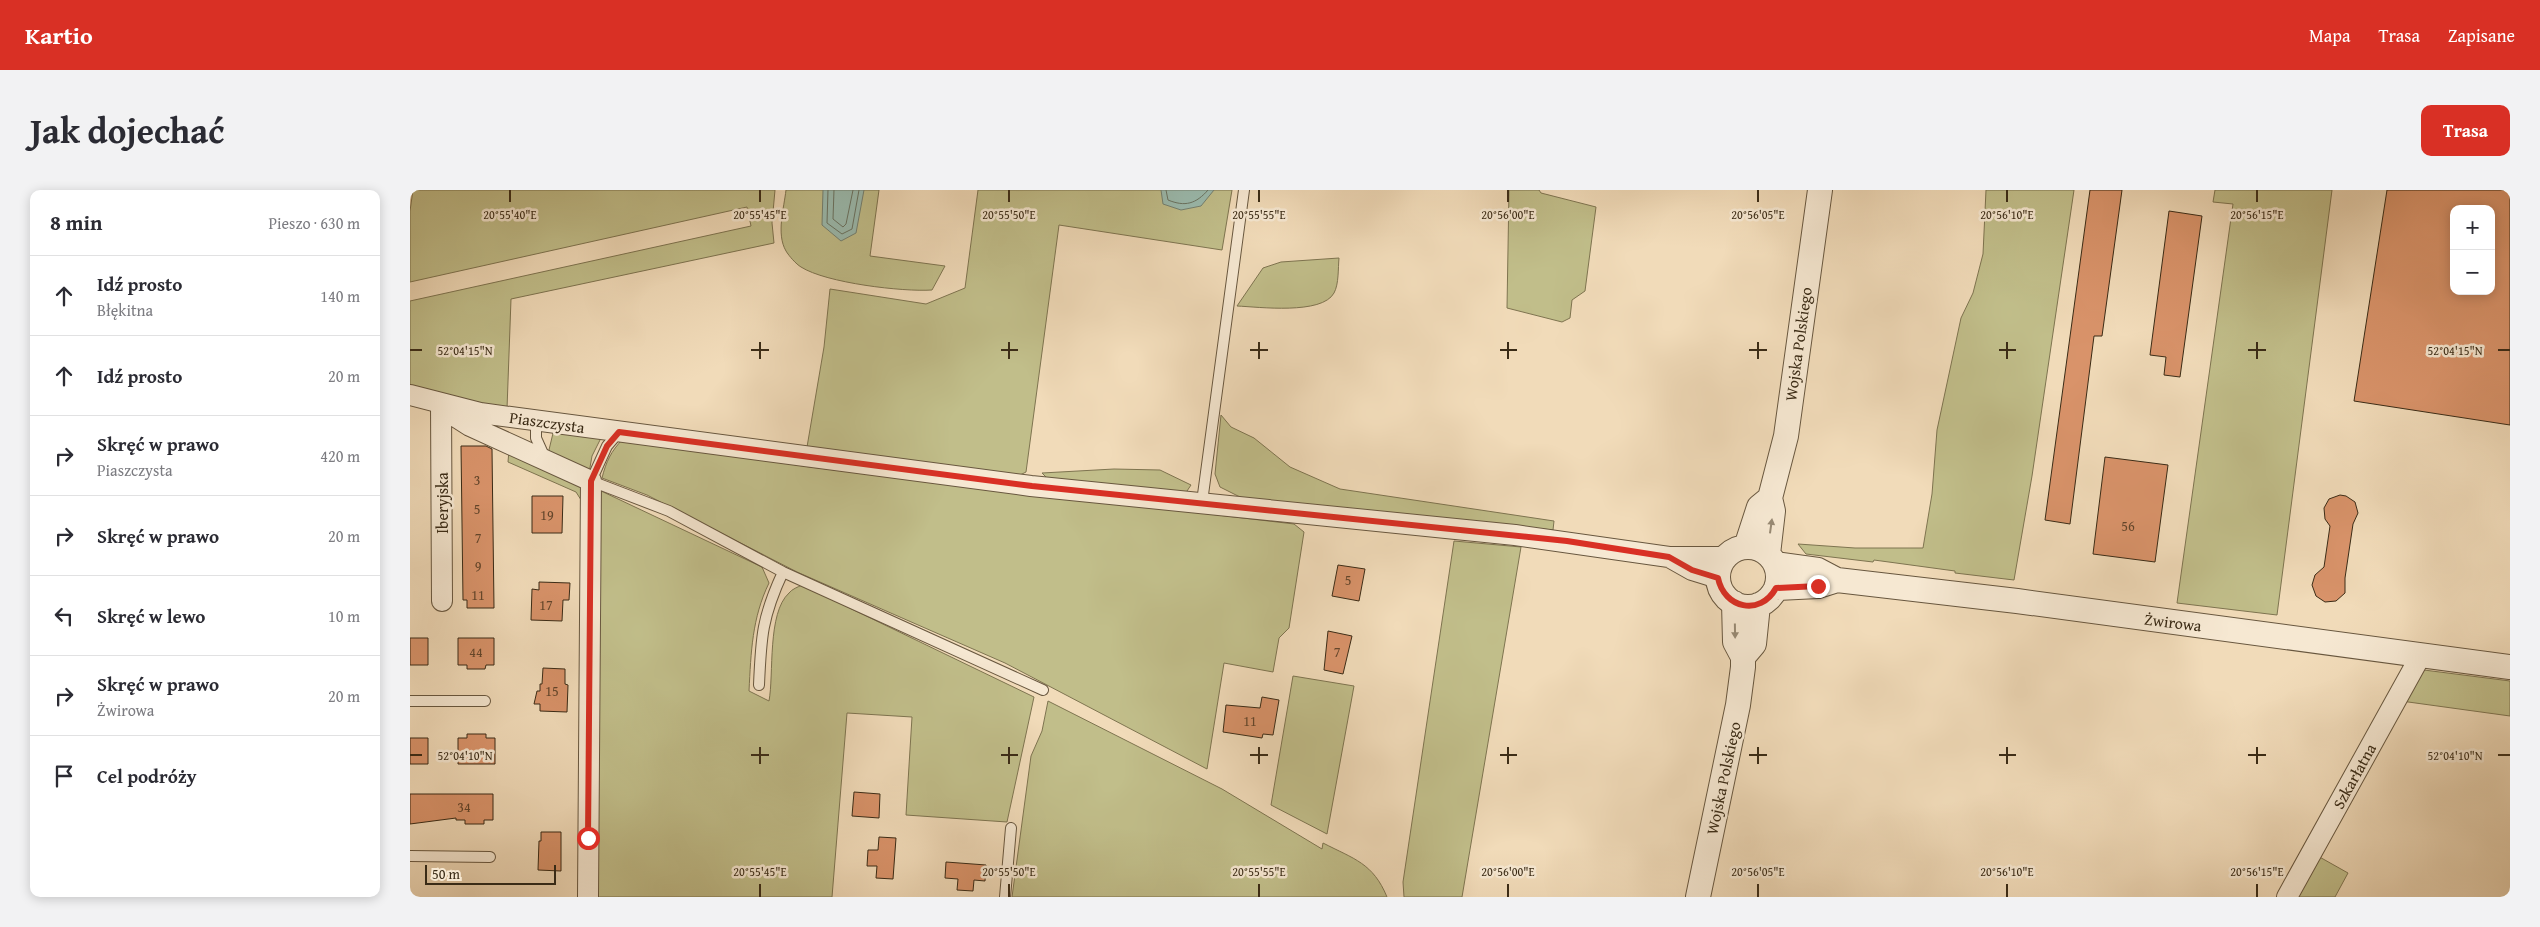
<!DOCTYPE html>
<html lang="pl">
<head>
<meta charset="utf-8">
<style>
  :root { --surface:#fff; --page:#f2f2f3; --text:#2b2b33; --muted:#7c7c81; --line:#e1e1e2; --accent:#d93025 }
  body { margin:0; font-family:"Gentium Book Plus",serif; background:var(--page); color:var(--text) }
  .controls { position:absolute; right:15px; top:15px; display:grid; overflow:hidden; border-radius:10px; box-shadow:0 2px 12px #0003 }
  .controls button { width:45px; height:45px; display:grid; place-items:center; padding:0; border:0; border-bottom:1px solid var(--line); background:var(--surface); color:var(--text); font:25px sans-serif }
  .scale { position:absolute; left:15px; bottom:12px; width:131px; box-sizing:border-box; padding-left:5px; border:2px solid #3a2b16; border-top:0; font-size:14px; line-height:18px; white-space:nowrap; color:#3a2b16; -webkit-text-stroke:4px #f6e8d2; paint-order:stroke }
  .stop { position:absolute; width:15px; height:15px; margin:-11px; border:4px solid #d93025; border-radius:50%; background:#fff }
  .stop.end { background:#d93025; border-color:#fff; box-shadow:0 1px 5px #0008 }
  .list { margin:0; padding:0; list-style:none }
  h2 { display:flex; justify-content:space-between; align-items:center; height:65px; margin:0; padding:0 20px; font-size:21px }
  h2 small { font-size:16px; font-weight:400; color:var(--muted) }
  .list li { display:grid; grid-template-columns:32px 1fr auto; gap:15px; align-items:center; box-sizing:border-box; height:80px; padding:0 20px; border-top:1px solid var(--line) }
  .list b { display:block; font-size:19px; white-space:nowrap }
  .list p { margin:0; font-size:16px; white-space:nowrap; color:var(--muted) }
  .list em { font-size:16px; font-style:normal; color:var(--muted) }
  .icon { flex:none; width:28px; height:28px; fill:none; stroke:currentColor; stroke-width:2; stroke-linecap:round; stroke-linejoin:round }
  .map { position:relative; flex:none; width:2100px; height:707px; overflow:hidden; border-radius:10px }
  header { display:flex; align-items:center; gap:30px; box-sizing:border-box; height:70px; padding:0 25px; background:var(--accent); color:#fff }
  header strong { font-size:24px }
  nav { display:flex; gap:28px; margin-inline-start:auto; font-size:18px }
  .intro { display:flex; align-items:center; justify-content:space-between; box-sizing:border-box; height:120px; padding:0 30px }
  h1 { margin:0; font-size:35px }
  .button { padding:12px 22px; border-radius:10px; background:var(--accent); color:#fff; font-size:18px; font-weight:700 }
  main { display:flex; gap:30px; padding:0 30px }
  aside { flex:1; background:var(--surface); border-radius:10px; box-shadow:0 2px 12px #0003 }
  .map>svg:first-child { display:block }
  .green { fill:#c1be8a; stroke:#7e7450 }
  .water { fill:#9bbbaf; stroke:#748172 }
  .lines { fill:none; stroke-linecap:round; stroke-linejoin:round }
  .shore { stroke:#6a7362; stroke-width:1 }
  .building { fill:#d9936a; stroke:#3a2b16; fill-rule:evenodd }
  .service-casing { stroke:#68573f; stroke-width:12 }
  .minor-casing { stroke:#68573f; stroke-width:22 }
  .tertiary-casing { stroke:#68573f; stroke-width:26 }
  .service { stroke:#f6e8d2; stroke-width:10 }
  .minor { stroke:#f6e8d2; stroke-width:20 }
  .tertiary { stroke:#f6e8d2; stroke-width:24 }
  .oneway { fill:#988a74 }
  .route { stroke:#d93025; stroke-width:6 }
  .ticks { fill:none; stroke:#3a2b16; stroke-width:2 }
  .labels { text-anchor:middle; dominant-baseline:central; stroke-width:5; stroke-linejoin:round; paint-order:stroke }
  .number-label { font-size:14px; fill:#62452b }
  .street-label { font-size:16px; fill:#3a2b16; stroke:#f6e8d2 }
  .ticks-label { font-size:12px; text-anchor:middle; fill:#3a2b16; stroke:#f6e8d2; stroke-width:5; stroke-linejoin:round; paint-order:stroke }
</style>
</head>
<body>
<header>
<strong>Kartio</strong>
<nav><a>Mapa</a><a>Trasa</a><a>Zapisane</a></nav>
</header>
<div class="intro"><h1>Jak dojechać</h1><a class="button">Trasa</a></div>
<main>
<aside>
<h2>8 min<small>Pieszo · 630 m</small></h2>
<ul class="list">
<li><svg class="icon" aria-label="ahead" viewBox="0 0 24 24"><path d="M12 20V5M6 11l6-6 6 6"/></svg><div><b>Idź prosto</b><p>Błękitna</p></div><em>140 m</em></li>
<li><svg class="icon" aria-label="ahead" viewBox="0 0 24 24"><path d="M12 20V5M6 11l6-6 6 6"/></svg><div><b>Idź prosto</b></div><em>20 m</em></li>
<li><svg class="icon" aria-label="right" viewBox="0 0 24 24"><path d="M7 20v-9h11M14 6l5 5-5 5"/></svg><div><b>Skręć w prawo</b><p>Piaszczysta</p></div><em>420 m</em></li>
<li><svg class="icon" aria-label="right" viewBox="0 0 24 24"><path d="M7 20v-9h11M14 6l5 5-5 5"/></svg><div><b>Skręć w prawo</b></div><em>20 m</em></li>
<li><svg class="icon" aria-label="left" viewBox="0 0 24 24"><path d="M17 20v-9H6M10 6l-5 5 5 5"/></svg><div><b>Skręć w lewo</b></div><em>10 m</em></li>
<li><svg class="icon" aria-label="right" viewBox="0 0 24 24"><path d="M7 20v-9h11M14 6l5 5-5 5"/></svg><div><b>Skręć w prawo</b><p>Żwirowa</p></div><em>20 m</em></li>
<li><svg class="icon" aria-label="arrive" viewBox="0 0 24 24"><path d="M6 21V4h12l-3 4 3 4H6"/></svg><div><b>Cel podróży</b></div></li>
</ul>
</aside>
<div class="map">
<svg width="2100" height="707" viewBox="0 0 2100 707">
  <rect width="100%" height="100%" fill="#f1dbb9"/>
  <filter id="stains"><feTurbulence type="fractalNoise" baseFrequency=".004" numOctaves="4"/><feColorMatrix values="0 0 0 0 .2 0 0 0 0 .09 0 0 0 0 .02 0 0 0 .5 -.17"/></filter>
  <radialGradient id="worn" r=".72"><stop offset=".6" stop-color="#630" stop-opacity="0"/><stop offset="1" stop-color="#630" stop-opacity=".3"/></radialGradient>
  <path class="green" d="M3,0H365L362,33L364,53L101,109L97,219L0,196V111L341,36L337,17L0,92V21Z
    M376,0H469L460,66L535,76L522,100C493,102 416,93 391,77C386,74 379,66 376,61C366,44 374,18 376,0Z
    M568,0H822L812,60L649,35L616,282L610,285L397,257L414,157L420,99L516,114L555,98Z
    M1099,0H1129L1131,3L1186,17L1175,101L1162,110L1160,128L1152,132L1097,118Z
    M1576,0H1664L1622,286L1604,390L1545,383V381L1464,370L1463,372L1396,364L1388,354L1445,358H1513L1522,304L1527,240L1551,128L1563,103L1573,64Z
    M1805,0H1922L1867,425L1767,413L1823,14L1803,12Z
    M929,68C928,78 929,94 924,103C912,125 849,117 827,116L853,78L871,72Z
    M811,225L821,237L844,248L880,277L930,299L1144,331L1143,340L836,310L810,297L805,284Z
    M144,239L192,246L182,266L179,283L138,264Z
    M213,249L400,277L884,334L894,342L879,438L869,448L863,482L814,473L797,579L595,473L387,382L237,305L192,288C196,272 201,261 213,249Z
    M99,260L173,293V313L166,302L98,272Z
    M704,279L750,280L781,295L775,304L637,288L632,283Z
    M189,300L352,377L359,393C342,428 341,462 339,501L359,511C364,485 357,423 379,403C382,399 388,397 392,395L624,507L597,632L496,625L502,527L437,523L422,707H184Z
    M1044,351L1111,357L1052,707H994L993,692Z
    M2014,480L2100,491V526L1991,511Z
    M883,486L944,496L917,644L861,615Z
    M638,511L812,599L912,659L913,653C944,669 963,673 977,707H602L621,566L632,541Z
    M1906,665L1938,683L1925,707H1883Z"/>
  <path class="water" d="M413,0H454L446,43L431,51L412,35Z
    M751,0H804L791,16L771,20L753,14Z"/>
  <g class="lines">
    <path class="shore" d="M418,0L417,33L432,44L442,39L449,0
      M424,0L423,29L433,37L436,34L443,0
      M756,0L758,10C775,17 786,14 798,0"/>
  </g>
  <path class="building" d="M1680,0H1712L1692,146H1684L1660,334L1635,330Z
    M1977,0H2100V235L1944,211ZM2044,19H2081V101H2044Z
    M1759,21L1792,26L1770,187L1754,185L1756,167L1740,165Z
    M51,256H76L82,259L84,418H57V410H53Z
    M1695,267L1758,275L1745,372L1683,364Z
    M1930,305L1936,306L1945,312L1948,323L1943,334L1935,388V403L1926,411L1915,412L1906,406L1902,395L1905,385L1914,377L1920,336L1915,329L1914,318L1919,309Z
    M122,306H153L152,343H122Z
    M928,375L955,379L949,411L922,406Z
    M129,392L160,393L159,410H153L152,431L121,430L122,399L129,400Z
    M918,441L942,446L933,484L914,480Z
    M0,448H18V475H0Z
    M48,448H84V475H76L75,479H57V475H48Z
    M133,478L155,479V494L158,495L157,522L130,521V514H124L127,501H130V494H132Z
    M852,507L869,510L863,545L853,544L852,548L813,542L816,515L850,518Z
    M57,544H76V548H85V574H48V548H57Z
    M0,548H18V574H0Z
    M444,602L470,604L469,628L442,626Z
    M0,604H83V630H74V634H55V630H46V628L0,634Z
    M131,642H151V681L128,680L129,651H131Z
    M469,647L486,648L483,689L466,688L467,676H457L458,660H468Z
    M536,672L576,675L575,691L564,690L563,701L547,700L548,689L535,688Z"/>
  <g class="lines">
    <defs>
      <path id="service" d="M126,230V248L135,268
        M209,242L197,256L181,291L259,321L373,382L633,500
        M792,312L834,0
        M349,495C351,447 352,427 373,382
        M0,511H75
        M0,666L80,667
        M595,707L601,638"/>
      <path id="minor" d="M0,205L70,223L621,296L1105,345L1259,367H1316
        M31,214L32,411
        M35,220L60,236L181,291L178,707
        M1259,367L1282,380L1308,388
        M1877,707L2011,465"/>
      <path id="tertiary" d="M1336,357L1349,317L1360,308
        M1308 387a30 30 0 1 1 60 0a30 30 0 1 1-60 0Z
        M1358,364L1363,321L1360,308L1376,246L1410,0
        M1365,374L1408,380L1427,390L1607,411L2100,477
        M1366,398L1408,396L1427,390
        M1333,467L1344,454L1348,415
        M1288,707L1328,515L1333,477V467L1325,452L1324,413"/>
    </defs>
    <use href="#service" class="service-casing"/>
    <use href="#minor" class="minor-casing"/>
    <use href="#tertiary" class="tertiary-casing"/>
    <use href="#service" class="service"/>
    <use href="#minor" class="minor"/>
    <use href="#tertiary" class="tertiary"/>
  </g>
  <defs><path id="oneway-solid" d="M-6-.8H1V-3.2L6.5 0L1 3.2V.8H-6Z" transform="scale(1.25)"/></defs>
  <g class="oneway">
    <use href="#oneway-solid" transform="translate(1361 336) rotate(-82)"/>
    <use href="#oneway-solid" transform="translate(1325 441) rotate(89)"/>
  </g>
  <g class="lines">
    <path class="route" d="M178,648L181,291L197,256L209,242L622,296L1157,351L1259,367L1282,380L1308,388C1314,418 1350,427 1366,398L1408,396"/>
  </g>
  <path class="ticks" d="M100,0V12M350,0V12M599,0V12M849,0V12M1098,0V12M1348,0V12M1597,0V12M1847,0V12M350,152V169M599,152V169M849,152V169M1098,152V169M1348,152V169M1597,152V169M1847,152V169M0,160H12M341,160H359M591,160H608M840,160H858M1090,160H1107M1339,160H1357M1589,160H1606M1838,160H1856M2088,160H2100M350,557V574M599,557V574M849,557V574M1098,557V574M1348,557V574M1597,557V574M1847,557V574M0,565H12M341,565H359M591,565H608M840,565H858M1090,565H1107M1339,565H1357M1589,565H1606M1838,565H1856M2088,565H2100M350,694V707M599,694V707M849,694V707M1098,694V707M1348,694V707M1597,694V707M1847,694V707"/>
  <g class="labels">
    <g class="number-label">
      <text x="67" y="290">3</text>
      <text x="67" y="319">5</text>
      <text x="137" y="325">19</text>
      <text x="1718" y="336">56</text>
      <text x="68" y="348">7</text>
      <text x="68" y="376">9</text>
      <text x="938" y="390">5</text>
      <text x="68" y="405">11</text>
      <text x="136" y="415">17</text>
      <text x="66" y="462">44</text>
      <text x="927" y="462">7</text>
      <text x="142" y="501">15</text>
      <text x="840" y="531">11</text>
      <text x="54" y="617">34</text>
    </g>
    <g class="street-label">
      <text transform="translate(1388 154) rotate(-82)">Wojska Polskiego</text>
      <text transform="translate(137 232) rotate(8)">Piaszczysta</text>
      <text transform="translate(32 313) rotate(-90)">Iberyjska</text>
      <text transform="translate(1763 432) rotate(7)">Żwirowa</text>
      <text transform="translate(1944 586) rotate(-61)">Szkarłatna</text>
      <text transform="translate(1313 588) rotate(-78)">Wojska Polskiego</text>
    </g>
  </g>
  <g class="ticks-label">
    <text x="100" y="29">20°55'40"E</text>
    <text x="350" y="29">20°55'45"E</text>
    <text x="599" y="29">20°55'50"E</text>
    <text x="849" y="29">20°55'55"E</text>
    <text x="1098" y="29">20°56'00"E</text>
    <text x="1348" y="29">20°56'05"E</text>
    <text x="1597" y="29">20°56'10"E</text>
    <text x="1847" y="29">20°56'15"E</text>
    <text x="55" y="165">52°04'15"N</text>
    <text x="2045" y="165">52°04'15"N</text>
    <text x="55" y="570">52°04'10"N</text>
    <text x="2045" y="570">52°04'10"N</text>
    <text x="350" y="686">20°55'45"E</text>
    <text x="599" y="686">20°55'50"E</text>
    <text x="849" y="686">20°55'55"E</text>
    <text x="1098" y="686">20°56'00"E</text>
    <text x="1348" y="686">20°56'05"E</text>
    <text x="1597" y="686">20°56'10"E</text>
    <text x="1847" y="686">20°56'15"E</text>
  </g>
  <rect width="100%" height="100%" filter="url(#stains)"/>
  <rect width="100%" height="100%" fill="url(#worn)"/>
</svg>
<div class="controls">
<button>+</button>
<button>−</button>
</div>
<div class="scale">50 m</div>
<div class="stop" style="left:178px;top:648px"></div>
<div class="stop end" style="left:1408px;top:396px"></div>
</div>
</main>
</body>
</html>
